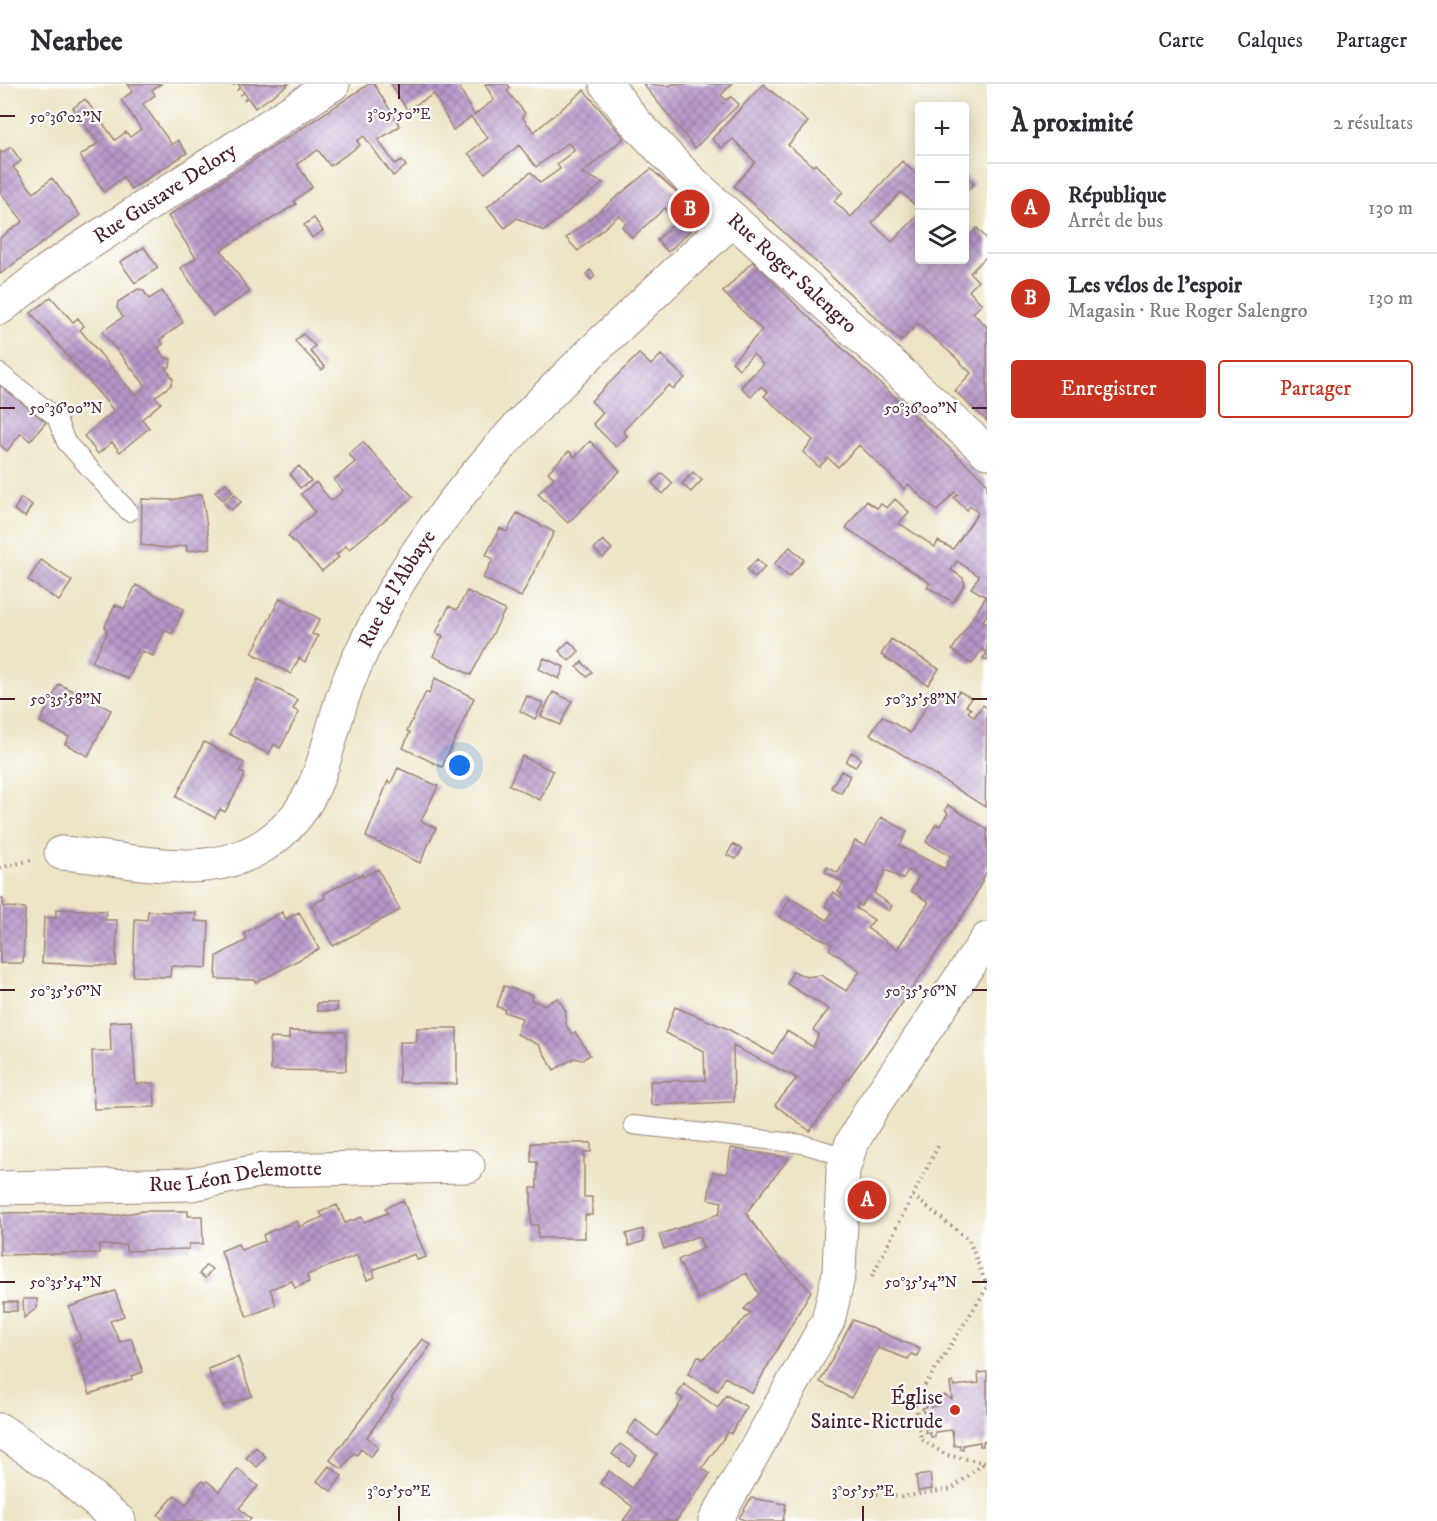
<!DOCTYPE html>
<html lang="fr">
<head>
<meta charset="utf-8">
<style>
  :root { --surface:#fff; --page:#f2f2f3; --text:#2b2b33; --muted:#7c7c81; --line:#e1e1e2; --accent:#c8321e }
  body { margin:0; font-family:"IM FELL DW Pica",serif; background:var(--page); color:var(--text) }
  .controls { position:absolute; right:18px; top:18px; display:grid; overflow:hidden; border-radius:6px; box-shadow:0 3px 15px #0003 }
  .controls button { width:54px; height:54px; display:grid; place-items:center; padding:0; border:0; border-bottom:2px solid var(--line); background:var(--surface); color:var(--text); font:30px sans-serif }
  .you { position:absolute; left:460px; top:682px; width:21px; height:21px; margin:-15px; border:4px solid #fff; border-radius:50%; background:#1a73e8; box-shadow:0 0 0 9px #1a73e833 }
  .badge { display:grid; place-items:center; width:39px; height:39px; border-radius:50%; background:var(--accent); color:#fff; font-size:20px; font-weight:700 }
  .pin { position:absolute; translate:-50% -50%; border:3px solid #fff; box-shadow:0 2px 6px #0006 }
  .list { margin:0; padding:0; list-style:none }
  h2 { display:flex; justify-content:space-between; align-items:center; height:78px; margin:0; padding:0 24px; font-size:26px }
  h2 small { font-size:20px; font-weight:400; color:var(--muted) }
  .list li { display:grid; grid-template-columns:39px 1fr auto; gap:18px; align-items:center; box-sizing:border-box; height:90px; padding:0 24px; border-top:2px solid var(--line) }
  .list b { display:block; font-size:22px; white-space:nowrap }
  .list p { margin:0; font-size:20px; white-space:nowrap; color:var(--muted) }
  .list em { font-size:20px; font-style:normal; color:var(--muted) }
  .actions { display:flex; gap:12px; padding:18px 24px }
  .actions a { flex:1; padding:14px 0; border:2px solid var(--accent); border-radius:6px; text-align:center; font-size:21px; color:var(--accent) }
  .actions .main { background:var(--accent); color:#fff }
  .icon { flex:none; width:33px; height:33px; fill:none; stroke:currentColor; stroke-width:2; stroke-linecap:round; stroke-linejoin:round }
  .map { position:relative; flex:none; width:987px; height:1437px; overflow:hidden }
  header { display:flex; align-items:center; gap:36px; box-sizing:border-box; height:84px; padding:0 30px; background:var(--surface); border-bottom:2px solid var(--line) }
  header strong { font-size:28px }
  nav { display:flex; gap:33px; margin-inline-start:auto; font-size:21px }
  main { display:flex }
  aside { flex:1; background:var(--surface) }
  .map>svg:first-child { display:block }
  .building { fill:url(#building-cross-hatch); fill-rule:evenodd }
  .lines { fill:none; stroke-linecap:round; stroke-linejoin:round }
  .lane-casing { stroke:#9b8278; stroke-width:20 }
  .street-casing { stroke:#9b8278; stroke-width:35 }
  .secondary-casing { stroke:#9b8278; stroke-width:35 }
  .path { stroke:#9b8278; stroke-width:4; stroke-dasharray:1.5 4.5; stroke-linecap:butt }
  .lane { stroke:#fff; stroke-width:18 }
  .street { stroke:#fff; stroke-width:33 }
  .secondary { stroke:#fff; stroke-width:33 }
  .ticks { fill:none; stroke:#4a1f2b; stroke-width:2 }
  .poi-dot { fill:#c8321e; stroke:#fff; stroke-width:2 }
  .labels { text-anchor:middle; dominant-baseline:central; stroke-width:4.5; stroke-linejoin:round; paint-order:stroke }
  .street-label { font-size:21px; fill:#4a1f2b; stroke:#fff }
  .poi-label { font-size:21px; fill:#4a1f2b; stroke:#fff; text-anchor:end }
  .ticks-label { font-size:15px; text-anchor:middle; fill:#4a1f2b; stroke:#fff; stroke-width:4.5; stroke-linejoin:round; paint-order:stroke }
</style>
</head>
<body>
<header>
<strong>Nearbee</strong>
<nav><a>Carte</a><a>Calques</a><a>Partager</a></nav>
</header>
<main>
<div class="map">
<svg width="987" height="1437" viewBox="0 0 987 1437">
  <defs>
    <pattern id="building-cross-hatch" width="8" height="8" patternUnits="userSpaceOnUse" patternTransform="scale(1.5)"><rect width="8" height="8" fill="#b597c9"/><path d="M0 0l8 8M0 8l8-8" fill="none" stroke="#957ba3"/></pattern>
  </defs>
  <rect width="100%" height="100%" fill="#fff"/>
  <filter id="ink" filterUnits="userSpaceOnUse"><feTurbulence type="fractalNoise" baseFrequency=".0167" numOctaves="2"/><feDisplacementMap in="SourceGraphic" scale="12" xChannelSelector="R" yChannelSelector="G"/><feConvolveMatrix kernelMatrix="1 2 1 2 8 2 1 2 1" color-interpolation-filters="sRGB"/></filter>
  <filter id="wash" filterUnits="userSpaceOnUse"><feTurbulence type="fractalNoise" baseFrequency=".008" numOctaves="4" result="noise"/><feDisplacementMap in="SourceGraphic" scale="24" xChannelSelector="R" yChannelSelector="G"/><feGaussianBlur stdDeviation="1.35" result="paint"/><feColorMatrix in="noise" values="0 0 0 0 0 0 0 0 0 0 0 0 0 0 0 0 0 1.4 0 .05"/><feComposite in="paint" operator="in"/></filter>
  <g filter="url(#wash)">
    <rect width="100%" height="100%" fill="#ece4c4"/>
    <g id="blocks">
      <path class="building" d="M128,0H161L152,6L155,11L143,20L172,61L178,56L187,69L131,105L123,93L104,108L80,72L98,59L73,24L85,15L115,56L126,48L130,53L141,45L121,16L133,7Z
        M238,0H289L255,24Z
        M369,0H374L400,42L378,56L395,80L402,76L406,82L393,92L364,52L357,57L360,61L330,82L318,66L297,80L312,103L294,117L296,120L221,166L250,208L213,232L181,184L196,174L168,132Z
        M391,0H458L474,31L494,16L485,0H508L510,4L507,7L525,29L522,33L534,48L584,6L624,54L582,89L603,99L544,147L517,134L505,144L487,123L531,88L540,99L560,85L557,80L575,66L568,59L536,83L519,61L485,89L468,69L488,54L471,33L453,46L434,10L407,26Z
        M643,0L670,2L672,0H732L721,11L726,16L731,13L739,20L695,64Z
        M763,0L808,38L788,61L813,82L815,80L843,108L834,117L851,133L902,77L917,91L920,88V126L901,108L872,139L892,158L920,129V176H964V148L969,152L977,144L987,155V172L970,189L978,197L969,207L982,220L973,229L987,243V337L955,307L971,289L955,273L918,240L901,257L734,102L755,78L733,55L722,64L712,55Z
        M11,63L21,77L13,83L34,109L52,94L80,131L0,190V154L23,137L0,108V67L2,69Z
        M651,85L704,133L668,168L657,156L678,136L665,124L632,154L622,143L626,139L619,131L578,167L566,154Z
        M964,90L974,100L964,110Z
        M314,134L323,147L312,154L304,141Z
        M144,163L158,184L135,199L120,178Z
        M753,177L799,224L987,399V531L983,537L987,539V577L983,574L987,569L982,565L972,580L952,566L986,513L971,504L979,492L957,477L951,486L963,494L965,500L953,518L927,503L930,499L846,444L866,417L877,424L881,420L887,424L895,415L909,428L899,439L935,463L938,457L953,465L978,429L970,422L967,426L954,414L958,410L955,408L937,427L908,400L904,405L859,361L838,383L828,374L819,383L803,368L813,356L764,312L768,308L761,302L751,313L741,303L763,280L753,270L739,285L732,278L762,246L723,208Z
        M590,186L595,192L591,196L586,190Z
        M138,205L143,206L149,215L162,207L183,238L160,256L163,260L158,264L164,273L171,275L170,283H165L173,295L171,301L155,313L161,319L142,335L149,344L120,368L112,358L98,370L84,352L114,327L31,229L51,213L73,238L78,234L84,242L80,246L135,311L146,302L102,248L123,233L117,224L118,218Z
        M303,250L315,262L310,267L325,283L322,286L295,257Z
        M639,270L651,281L661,271L685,294L673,305L669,301L644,325L623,347L627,352L616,363L593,340L603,329L591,317Z
        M0,301L46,338L30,357L21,349L7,367L0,361Z
        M590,357L620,387L568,439L538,410L554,394L548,388L569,367L575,373Z
        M363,358L413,413L349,465L346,462L336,471L339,473L322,487L288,452L315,428L301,410L316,398L331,417L343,407L334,396L355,378L349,370Z
        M299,382L311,397L300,404L290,390Z
        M693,388L702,396L691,408L682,400Z
        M662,389L673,399L663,410L652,399Z
        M226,399L233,408L223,416L215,408Z
        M202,410L210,464L187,467L186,461L169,464L141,461L142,415L171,416Z
        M235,410L241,418L231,426L224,419Z
        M21,414L32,421L25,433L14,426Z
        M517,429L554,448L521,513L483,494L493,475L486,471L500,444L507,448Z
        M603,456L612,465L603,474L594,465Z
        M790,463L804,476L789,493L774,480Z
        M757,475L765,483L755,494L747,486Z
        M41,476L72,497L59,517L28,496Z
        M136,501L184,525L172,550L165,546L153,572L142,567L128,595L92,578L107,549L105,542L115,521L124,525Z
        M467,507L505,526L471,591L433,572L443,552L436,549L449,522L457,526Z
        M280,514L320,535L312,550L318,552L305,578L299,574L291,590L252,569Z
        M891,555L939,585L928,601L881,571Z
        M569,557L579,567L569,577L559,567Z
        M544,574L564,583L559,595L539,585Z
        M582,578L592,588L587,593L577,583Z
        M435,594L474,614L442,683L403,664L410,648L407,647L426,608L429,610Z
        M258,595L298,616L293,625L299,628L280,664L274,660L269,670L229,650Z
        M59,600L111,626L88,672L65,660L69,653L40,638Z
        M936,606L952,617L959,607L971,614L966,622L971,625L968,628L974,633L983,621L987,624L985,723L870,650L882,632L910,649Z
        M553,608L572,617L560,641L541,632Z
        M527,612L543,619L535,635L520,627Z
        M204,658L244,679L239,688L245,690L242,697L225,728L220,725L215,734L176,713Z
        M851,668L861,674L855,683L846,678Z
        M522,672L553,687L540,716L509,701Z
        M398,684L438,702L421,737L436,744L420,779L366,753L388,697L391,699Z
        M841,687L850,692L841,709L831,704Z
        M948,721L987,745V787L971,819L883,947L810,1047L775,1021L797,994L733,962L734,1018L651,1021L650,997L705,996L704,967L665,949L675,923L726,944L773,970L787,947L813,963L819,950L813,946L829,925L787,900L793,887L807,893L821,891L846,907L860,887L829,865L832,860L779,833L790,814L827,836L833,827L825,822L833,808L841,813L842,810L838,808L844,799L825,788L827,783L838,789L855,757L865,762L881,733L907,747L900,762L945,785L951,772L926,758L936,740L940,742L948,729L945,726ZM886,786L903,795L908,786L919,792L911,807L929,818L897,865L867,844L874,836L856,824L858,820L861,822L868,813L889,827L892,822L874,809Z
        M733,760L742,765L736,775L727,771Z
        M378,785L400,826L333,862L311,821L325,814L324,810L329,807L362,790L363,793Z
        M0,814L3,815V823L25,824L23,879H0Z
        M56,825L106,827L105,836H117L116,882L42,879L44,833L56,834Z
        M148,827L196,829L195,837L209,838L207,884L171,882L170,893L133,892L135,835L147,836Z
        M282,828L286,835L299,828L319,865L256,899L255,896L216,895L217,872L247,856L244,849Z
        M504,902L532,911L531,916L544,921L558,914L566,928V941L572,950L575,948L590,971L582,976L574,974L554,986L539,961L517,950L522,934L504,928L505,925L497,923Z
        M317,919H337V927H317Z
        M131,937L136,1000L154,999L155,1023L94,1025L92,967H111L110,938Z
        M417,944H457V1000L399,998V958H417Z
        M289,947L346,948V987L271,986L270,954L289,955Z
        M531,1059H591V1068H584V1113H592V1131H585V1154H538V1141H531V1104H537V1078H531Z
        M731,1064L789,1074L746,1129L775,1170L811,1207L752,1309L725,1293L718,1307L688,1290L698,1272L703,1275L751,1229L744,1225L759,1210L746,1189L698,1215L678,1176L704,1164L698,1152L664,1165L659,1151L719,1130L722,1118L708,1115L713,1088L727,1090Z
        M403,1116L426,1173L417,1176L415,1170L393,1178L373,1186L375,1193L367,1196L357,1171L307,1191L309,1198L295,1204L292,1197L270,1205L276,1221L247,1233L221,1167L238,1160L241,1166L265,1157L263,1151L271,1147L297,1137L299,1143L323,1133L320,1128L337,1121L345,1139L362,1133L364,1138L388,1129L385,1124Z
        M170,1127H188V1132H202L203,1160H189V1165L126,1167V1161H99V1169L0,1171V1129L80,1128L112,1132L143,1127Z
        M643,1145L644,1157L629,1162L626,1150Z
        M206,1181L212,1185L205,1194L199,1190Z
        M115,1207L124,1232L110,1237L120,1258L131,1254L143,1288L131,1292L132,1295L90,1310L73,1259L81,1256L69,1223Z
        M23,1215H37V1224L24,1234Z
        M4,1218H17V1227H4Z
        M853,1236L920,1265L917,1272L911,1270L908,1275L878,1264L851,1314L820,1298Z
        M422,1255L431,1261L391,1314L393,1315L367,1353L378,1363L371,1373L361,1365L357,1371L354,1369L342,1385L330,1376Z
        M238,1273L252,1312L223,1322L208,1285Z
        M987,1288V1357L983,1358V1362H980V1358L963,1361V1365H960V1361L954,1362L952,1346L935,1348V1353H931L930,1349H926L925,1345L930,1344L927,1328H923L922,1324L927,1323L926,1319L931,1318V1323L937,1322L936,1314L944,1311L952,1315L950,1299L953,1298L954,1302L979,1299L978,1289Z
        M684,1300L718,1324L726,1311L747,1323L731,1350L728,1348L702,1384L710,1390L676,1437H623L633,1423L600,1399L609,1387L632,1404L657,1370L627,1349L636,1336L657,1352L683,1315L677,1311Z
        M620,1360L637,1372L629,1382L612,1370Z
        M256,1363L266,1373L257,1383L246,1374Z
        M329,1382L342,1392L331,1407L317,1397Z
        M238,1385L258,1402L239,1424L251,1435L249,1437H165L158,1431L175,1411L186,1421L196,1409L193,1407L202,1397L205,1399L207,1397L219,1407Z
        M930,1390L932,1405L918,1407L916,1392Z
        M751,1414L786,1420L783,1437H748L739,1434Z"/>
    </g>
  </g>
  <g filter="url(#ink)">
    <use href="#blocks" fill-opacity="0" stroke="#9b8278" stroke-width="1.5"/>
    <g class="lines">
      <defs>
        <path id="lane" d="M0,289L56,333L66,358L129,428
          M633,1041L803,1060L846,1073"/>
        <g id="street">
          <path id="s1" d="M606,0L634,37L690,96L987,368"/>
          <path id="s2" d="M61,769C127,773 202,800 263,762C324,724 324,661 347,601C360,568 377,537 394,506C479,360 612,251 733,135"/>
          <path id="s3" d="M0,1104L192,1100L263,1086L468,1082"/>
          <path d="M715,1437L828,1237L839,1189L843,1086L851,1061L872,1024L987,855"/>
        </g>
        <g id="secondary">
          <path id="s4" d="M0,224L51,184L333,0"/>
          <path d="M0,1346L58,1385L119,1437"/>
        </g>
      </defs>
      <use href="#lane" class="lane-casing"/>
      <use href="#street" class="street-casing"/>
      <use href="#secondary" class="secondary-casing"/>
      <path class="path" d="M234,0L248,19
        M0,784L31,776
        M913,1112L969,1156L987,1202
        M872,1192L938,1062
        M987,1204L915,1317L921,1355L946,1371L987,1379
        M871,1409L901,1413L952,1405L984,1379"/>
      <use href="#lane" class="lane"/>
      <use href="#street" class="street"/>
      <use href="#secondary" class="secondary"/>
    </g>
  </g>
  <path class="ticks" d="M399,0V15M0,32H15M0,324H15M972,324H987M0,615H15M972,615H987M0,906H15M972,906H987M0,1198H15M972,1198H987M399,1422V1437M863,1422V1437"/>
  <circle class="poi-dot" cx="955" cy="1326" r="6"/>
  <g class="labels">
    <g class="street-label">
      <text stroke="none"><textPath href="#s4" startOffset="201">Rue Gustave Delory</textPath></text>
      <text stroke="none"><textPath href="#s1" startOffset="266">Rue Roger Salengro</textPath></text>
      <text stroke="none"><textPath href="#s2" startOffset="501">Rue de l'Abbaye</textPath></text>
      <text stroke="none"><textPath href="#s3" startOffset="236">Rue Léon Delemotte</textPath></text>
    </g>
    <g class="poi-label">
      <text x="943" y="1314">Église<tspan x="943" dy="24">Sainte-Rictrude</tspan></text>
    </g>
  </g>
  <g class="ticks-label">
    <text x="399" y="35">3°05'50"E</text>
    <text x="66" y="38">50°36'02"N</text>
    <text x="66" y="329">50°36'00"N</text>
    <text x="921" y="329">50°36'00"N</text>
    <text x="66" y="620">50°35'58"N</text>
    <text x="921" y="620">50°35'58"N</text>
    <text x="66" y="912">50°35'56"N</text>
    <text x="921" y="912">50°35'56"N</text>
    <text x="66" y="1203">50°35'54"N</text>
    <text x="921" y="1203">50°35'54"N</text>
    <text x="399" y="1412">3°05'50"E</text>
    <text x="863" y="1412">3°05'55"E</text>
  </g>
</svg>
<div class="controls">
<button>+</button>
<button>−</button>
<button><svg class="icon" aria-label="layers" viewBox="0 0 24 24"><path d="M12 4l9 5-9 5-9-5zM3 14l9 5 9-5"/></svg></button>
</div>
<div class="you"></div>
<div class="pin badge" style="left:867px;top:1116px">A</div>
<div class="pin badge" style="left:690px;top:125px">B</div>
</div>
<aside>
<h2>À proximité<small>2 résultats</small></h2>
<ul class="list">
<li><span class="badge">A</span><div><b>République</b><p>Arrêt de bus</p></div><em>130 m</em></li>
<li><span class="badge">B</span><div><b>Les vélos de l'espoir</b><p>Magasin · Rue Roger Salengro</p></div><em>130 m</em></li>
</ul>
<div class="actions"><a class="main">Enregistrer</a><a>Partager</a></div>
</aside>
</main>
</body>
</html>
